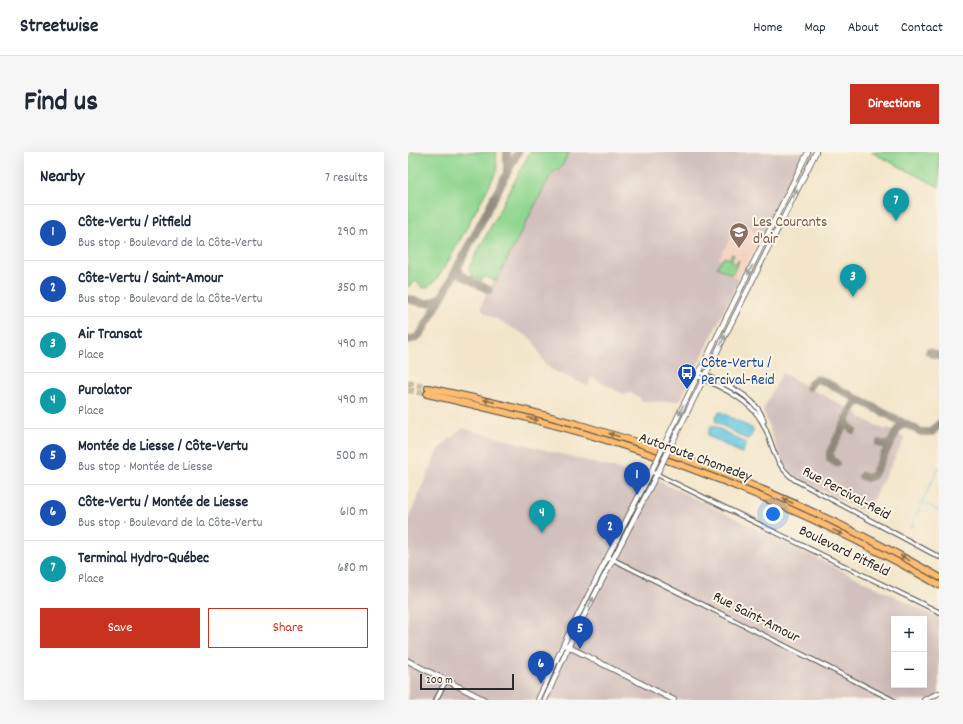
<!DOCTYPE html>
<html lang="en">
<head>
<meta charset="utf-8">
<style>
  :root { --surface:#fff; --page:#f6f6f7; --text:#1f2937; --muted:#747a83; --line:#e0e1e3; --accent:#c8321e }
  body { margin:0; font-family:Dekko,sans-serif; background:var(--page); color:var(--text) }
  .controls { position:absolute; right:12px; bottom:12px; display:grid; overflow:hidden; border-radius:0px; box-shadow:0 4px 16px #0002 }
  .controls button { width:36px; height:36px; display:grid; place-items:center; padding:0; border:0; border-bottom:1px solid var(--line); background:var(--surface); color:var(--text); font:20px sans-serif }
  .scale { position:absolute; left:12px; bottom:10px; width:94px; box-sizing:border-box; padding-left:4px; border:2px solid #2b2b2b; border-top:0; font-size:11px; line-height:14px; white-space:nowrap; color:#2b2b2b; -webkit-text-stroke:3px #fcf5e5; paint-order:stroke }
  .you { position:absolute; left:365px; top:362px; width:14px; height:14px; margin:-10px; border:3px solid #fff; border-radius:50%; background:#1a73e8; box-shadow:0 0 0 6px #1a73e833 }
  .badge { display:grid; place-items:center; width:26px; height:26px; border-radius:50%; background:var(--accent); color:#fff; font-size:13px; font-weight:700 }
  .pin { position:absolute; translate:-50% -33px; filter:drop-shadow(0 1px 2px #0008) }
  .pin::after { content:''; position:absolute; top:21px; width:14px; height:12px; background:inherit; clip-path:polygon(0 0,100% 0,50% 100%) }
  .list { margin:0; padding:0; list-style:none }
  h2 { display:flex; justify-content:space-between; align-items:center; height:52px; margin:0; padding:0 16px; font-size:17px }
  h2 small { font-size:13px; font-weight:400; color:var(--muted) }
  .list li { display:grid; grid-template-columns:26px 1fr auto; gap:12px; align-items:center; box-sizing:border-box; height:56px; padding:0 16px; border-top:1px solid var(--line) }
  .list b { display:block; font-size:15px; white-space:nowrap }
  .list p { margin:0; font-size:13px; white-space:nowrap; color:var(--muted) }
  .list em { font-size:13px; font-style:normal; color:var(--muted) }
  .actions { display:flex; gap:8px; padding:12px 16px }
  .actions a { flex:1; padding:9px 0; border:1px solid var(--accent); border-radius:0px; text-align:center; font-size:14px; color:var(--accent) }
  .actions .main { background:var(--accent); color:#fff }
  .map { position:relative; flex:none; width:531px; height:548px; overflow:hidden; border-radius:0px }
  header { display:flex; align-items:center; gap:24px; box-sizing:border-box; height:56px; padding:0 20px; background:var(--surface); border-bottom:1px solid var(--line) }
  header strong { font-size:19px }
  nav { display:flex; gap:22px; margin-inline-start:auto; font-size:14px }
  .intro { display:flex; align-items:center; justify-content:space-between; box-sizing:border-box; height:96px; padding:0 24px }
  h1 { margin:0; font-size:28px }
  .button { padding:10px 18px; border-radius:0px; background:var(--accent); color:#fff; font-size:14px; font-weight:700 }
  main { display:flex; gap:24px; padding:0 24px }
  aside { flex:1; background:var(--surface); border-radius:0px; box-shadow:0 4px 16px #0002 }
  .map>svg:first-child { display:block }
  .built { fill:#f5d3c2 }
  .industrial { fill:#d1c0bd; fill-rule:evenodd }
  .green { fill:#8fd690; stroke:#5d805e }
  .water { fill:#61c6df; stroke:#467885 }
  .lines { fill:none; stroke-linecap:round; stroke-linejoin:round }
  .stream { stroke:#61c6df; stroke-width:1 }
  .taxiway { stroke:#8e887a; stroke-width:8 }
  .motorway-tunnel { stroke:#cac0a9; stroke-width:6; stroke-dasharray:6 3; stroke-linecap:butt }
  .minor-casing { stroke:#494743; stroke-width:5.5 }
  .tertiary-casing { stroke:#494743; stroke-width:6 }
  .motorway-casing { stroke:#494743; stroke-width:8 }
  .minor { stroke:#fff; stroke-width:3.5 }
  .tertiary { stroke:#fff; stroke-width:4.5 }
  .motorway { stroke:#fdbc70; stroke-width:6 }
  .tertiary-bridge-casing { stroke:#494743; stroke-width:6; stroke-linecap:butt }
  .tertiary-bridge { stroke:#fff; stroke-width:4.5 }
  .oneway { fill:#a0a0a0 }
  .oneway2 { fill:#8a6c4a }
  .labels { text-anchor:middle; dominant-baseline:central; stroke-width:4; stroke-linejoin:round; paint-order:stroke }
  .education-label { font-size:15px; fill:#785e54; stroke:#fcf5e5; text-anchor:start }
  .transit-label { font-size:15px; fill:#164399; stroke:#fcf5e5; text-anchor:start }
  .street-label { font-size:15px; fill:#2b2b2b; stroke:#fcf5e5 }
</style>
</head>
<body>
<header>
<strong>Streetwise</strong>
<nav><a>Home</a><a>Map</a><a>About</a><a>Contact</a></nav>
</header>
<div class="intro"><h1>Find us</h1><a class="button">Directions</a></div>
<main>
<aside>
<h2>Nearby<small>7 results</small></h2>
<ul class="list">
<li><span class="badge" style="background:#1a4fb4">1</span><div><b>Côte-Vertu / Pitfield</b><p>Bus stop · Boulevard de la Côte-Vertu</p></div><em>290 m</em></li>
<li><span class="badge" style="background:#1a4fb4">2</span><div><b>Côte-Vertu / Saint-Amour</b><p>Bus stop · Boulevard de la Côte-Vertu</p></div><em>350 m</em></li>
<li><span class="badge" style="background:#0f9aa8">3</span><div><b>Air Transat</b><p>Place</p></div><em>490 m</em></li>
<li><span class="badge" style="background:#0f9aa8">4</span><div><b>Purolator</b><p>Place</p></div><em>490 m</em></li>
<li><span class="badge" style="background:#1a4fb4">5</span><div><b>Montée de Liesse / Côte-Vertu</b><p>Bus stop · Montée de Liesse</p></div><em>500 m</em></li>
<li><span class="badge" style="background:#1a4fb4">6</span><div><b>Côte-Vertu / Montée de Liesse</b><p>Bus stop · Boulevard de la Côte-Vertu</p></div><em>610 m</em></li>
<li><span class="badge" style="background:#0f9aa8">7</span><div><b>Terminal Hydro-Québec</b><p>Place</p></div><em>680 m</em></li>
</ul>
<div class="actions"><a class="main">Save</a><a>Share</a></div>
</aside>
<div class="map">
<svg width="531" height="548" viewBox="0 0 531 548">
  <rect width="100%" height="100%" fill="#fcf5e5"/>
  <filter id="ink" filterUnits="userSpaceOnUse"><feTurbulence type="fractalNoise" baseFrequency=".025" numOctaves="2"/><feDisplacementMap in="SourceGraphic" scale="8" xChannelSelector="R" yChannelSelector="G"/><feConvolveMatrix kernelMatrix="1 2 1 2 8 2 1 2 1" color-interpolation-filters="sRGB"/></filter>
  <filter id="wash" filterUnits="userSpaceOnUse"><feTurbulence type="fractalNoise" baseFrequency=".012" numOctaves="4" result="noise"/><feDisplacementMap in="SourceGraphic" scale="16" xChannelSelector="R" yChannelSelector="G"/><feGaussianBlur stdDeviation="0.9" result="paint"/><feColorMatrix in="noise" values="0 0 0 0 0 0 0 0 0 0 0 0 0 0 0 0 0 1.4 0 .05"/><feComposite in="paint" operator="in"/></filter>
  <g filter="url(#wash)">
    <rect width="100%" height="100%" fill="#f2e5c9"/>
    <path class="built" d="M329,68L354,83L331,128L309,115L313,108L311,107L322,85L321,84Z"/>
    <path class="industrial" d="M150,0H396L355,83L344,78L343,75L329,68L321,84L323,85L311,106L313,108L309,115L331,128L272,249L242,250L232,248L233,246L223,241L215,242L183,225L180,234L144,218L137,212L125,189L121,185L75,160L73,154L85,129Z
      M374,221L452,263V265L477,278L479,276L497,286L458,361L390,326L381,318L373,308L355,258Z
      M54,276L236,324L253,330L531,466V548H0V367L30,298ZM486,467H516V533H486Z"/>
    <path class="green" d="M4,0H88L89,19L44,103L29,127L20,135L15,136L8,129L0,135V7Z
      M122,0H161L153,16L147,19L142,24L88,129L76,124L74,128L63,123L61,116Z
      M463,0H531V35Z
      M324,102L326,103L323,109L328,112L330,108L331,109L324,123L309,115L313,108L317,105L321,107Z"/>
    <path class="water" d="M313,260L345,277V280L342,286L339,287L308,270L307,268L310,261Z
      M303,274H306L338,291L335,300L333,301L300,284V281Z"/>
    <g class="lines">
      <path class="stream" d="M514,350L531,359
        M503,376L514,350L531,315"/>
      <path class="taxiway" d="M99,0V19
        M51,112L50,117L53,123L81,138
        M0,147C12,150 23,155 33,145
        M0,188L8,186L13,181L36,141L110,0
        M521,200L531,204
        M401,235C404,230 406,226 413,228L513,280H524L531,272
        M439,267V273L445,278
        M471,291L477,293L483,291
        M428,311L422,307V300L446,253L450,250H455
        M454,324L459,326L465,324L491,275L495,273H499"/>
    </g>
  </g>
  <g filter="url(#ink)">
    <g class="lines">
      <path class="motorway-tunnel" d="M0,231L20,236
        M0,238L19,242"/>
      <defs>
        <path id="minor" d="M292,220C314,232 348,242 356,269
          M289,224C311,234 343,248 354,270C367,293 363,310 387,328L531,405
          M244,320L531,460
          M200,405L485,548
          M28,548L38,528"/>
        <path id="tertiary" d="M257,291L288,227L400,0
          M263,293L408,0
          M159,494L266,548
          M0,509L77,548
          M130,548L159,485L247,312
          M137,548L163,489L253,314
          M516,548L531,541"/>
        <path id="motorway" d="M20,236C72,247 124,259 176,274C300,310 419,361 531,425
          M19,242C76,255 132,268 188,285C308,321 423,371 531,433"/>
      </defs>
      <use href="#minor" class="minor-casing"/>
      <use href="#tertiary" class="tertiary-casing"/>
      <use href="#motorway" class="motorway-casing"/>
      <use href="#minor" class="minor"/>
      <use href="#tertiary" class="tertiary"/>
      <use href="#motorway" class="motorway"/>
      <defs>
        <path id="tertiary-bridge" d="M247,312L257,291
          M253,314L263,293"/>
      </defs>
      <use href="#tertiary-bridge" class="tertiary-bridge-casing"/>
      <use href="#tertiary-bridge" class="tertiary-bridge"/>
    </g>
    <defs><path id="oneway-solid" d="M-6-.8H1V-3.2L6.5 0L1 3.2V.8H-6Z"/></defs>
    <g class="oneway">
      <use href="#oneway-solid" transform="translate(387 42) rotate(-63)"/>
      <use href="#oneway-solid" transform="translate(342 118) rotate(116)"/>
      <use href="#oneway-solid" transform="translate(315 188) rotate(-64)"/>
      <use href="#oneway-solid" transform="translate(273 258) rotate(115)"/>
      <use href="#oneway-solid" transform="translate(183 450) rotate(-63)"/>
    </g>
    <g class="oneway2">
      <use href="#oneway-solid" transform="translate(81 249) rotate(-167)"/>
      <use href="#oneway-solid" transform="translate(125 267) rotate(15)"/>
      <use href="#oneway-solid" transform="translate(206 283) rotate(-163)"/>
      <use href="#oneway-solid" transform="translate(380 349) rotate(-156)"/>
      <use href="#oneway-solid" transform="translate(430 380) rotate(25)"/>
      <use href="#oneway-solid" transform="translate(497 406) rotate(-151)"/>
    </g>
  </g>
  <defs>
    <symbol id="school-pin" viewBox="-11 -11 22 30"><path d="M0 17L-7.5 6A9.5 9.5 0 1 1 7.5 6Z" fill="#8d6e63" stroke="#fcf5e5"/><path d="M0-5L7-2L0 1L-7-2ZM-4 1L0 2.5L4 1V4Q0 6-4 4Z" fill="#fff"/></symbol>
    <symbol id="bus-pin" viewBox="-11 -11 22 30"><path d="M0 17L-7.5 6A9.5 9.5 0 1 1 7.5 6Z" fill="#1a4fb4" stroke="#fcf5e5"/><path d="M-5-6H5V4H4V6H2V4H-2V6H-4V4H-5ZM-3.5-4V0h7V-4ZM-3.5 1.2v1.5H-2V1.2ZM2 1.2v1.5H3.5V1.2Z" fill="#fff"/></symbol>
  </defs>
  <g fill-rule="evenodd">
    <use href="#school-pin" x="320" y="69" width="22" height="30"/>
    <use href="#bus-pin" x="268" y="210" width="22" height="30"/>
  </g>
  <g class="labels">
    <g class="education-label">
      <text x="345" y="71">Les Courants<tspan x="345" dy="17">d'air</tspan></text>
    </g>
    <g class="transit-label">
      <text x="293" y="212">Côte-Vertu /<tspan x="293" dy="17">Percival-Reid</tspan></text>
    </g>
    <g class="street-label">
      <text transform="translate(287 306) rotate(20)">Autoroute Chomedey</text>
      <text transform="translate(438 342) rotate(28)">Rue Percival-Reid</text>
      <text transform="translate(436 400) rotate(26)">Boulevard Pitfield</text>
      <text transform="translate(348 466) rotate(27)">Rue Saint-Amour</text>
    </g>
  </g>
</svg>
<div class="controls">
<button>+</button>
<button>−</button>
</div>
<div class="scale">200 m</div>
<div class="you"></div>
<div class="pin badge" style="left:229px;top:343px;background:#1a4fb4">1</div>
<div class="pin badge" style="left:202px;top:395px;background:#1a4fb4">2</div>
<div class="pin badge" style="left:445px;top:145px;background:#0f9aa8">3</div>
<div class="pin badge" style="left:134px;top:381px;background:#0f9aa8">4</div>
<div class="pin badge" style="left:172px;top:497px;background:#1a4fb4">5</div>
<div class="pin badge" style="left:133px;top:532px;background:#1a4fb4">6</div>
<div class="pin badge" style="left:488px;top:69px;background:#0f9aa8">7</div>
</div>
</main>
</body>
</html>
